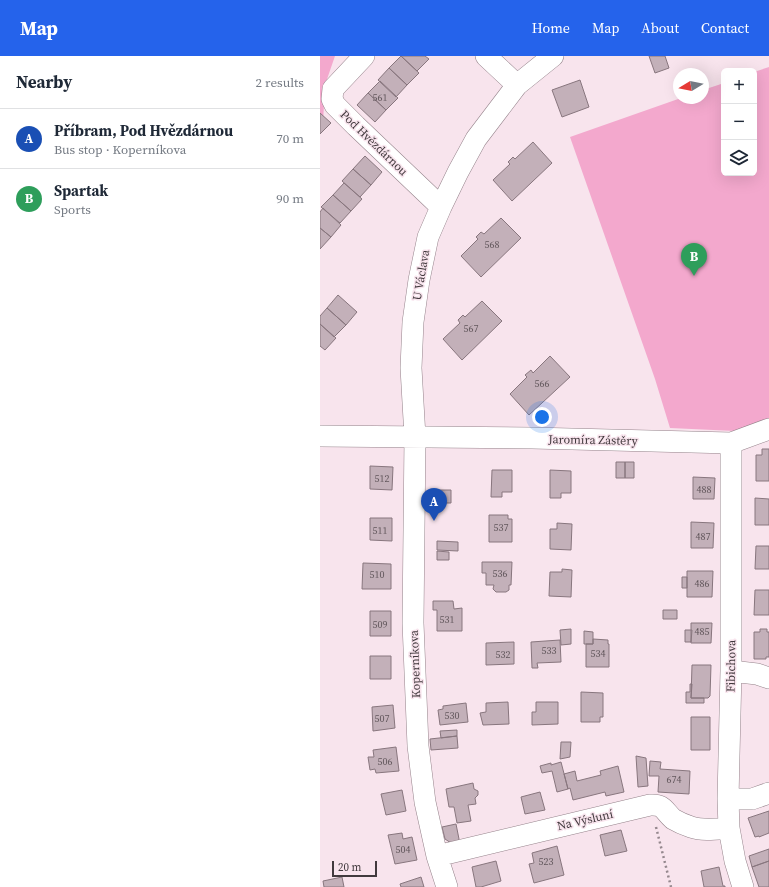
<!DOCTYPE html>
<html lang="en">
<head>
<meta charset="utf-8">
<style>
  :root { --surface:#fff; --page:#f2f2f3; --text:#1f2937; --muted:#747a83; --line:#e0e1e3; --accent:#2563eb }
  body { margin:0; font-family:"Source Serif 4",serif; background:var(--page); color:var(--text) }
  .controls { position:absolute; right:12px; top:12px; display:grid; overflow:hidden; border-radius:6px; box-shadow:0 4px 16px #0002 }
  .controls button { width:36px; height:36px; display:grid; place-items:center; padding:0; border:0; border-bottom:1px solid var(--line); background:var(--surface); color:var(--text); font:20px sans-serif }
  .compass { position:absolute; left:353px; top:12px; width:36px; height:36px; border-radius:50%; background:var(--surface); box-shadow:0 4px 16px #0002; rotate:260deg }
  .scale { position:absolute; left:12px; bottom:10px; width:45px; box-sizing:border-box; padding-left:4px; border:2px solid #41393d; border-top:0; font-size:11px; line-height:14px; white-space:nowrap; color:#41393d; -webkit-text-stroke:3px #f8e4ed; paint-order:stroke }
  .you { position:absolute; left:222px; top:361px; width:14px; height:14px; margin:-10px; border:3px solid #fff; border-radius:50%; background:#1a73e8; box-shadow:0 0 0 6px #1a73e833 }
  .badge { display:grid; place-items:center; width:26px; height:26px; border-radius:50%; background:var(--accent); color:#fff; font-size:13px; font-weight:700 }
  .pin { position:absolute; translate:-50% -33px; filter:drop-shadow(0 1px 2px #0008) }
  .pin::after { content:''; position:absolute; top:21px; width:14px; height:12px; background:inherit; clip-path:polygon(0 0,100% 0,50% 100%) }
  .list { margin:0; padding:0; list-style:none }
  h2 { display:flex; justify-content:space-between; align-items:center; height:52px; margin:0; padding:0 16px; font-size:17px }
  h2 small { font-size:13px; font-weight:400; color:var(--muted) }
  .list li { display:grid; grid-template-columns:26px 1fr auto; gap:12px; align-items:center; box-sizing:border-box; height:60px; padding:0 16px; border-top:1px solid var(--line) }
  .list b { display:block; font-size:15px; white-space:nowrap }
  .list p { margin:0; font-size:13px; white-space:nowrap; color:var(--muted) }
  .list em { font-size:13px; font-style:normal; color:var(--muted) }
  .icon { flex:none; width:22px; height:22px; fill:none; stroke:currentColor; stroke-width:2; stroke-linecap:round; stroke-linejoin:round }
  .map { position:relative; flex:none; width:449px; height:831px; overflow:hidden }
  header { display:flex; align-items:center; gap:24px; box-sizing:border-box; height:56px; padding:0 20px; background:var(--accent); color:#fff }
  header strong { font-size:19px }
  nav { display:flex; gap:22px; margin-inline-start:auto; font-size:14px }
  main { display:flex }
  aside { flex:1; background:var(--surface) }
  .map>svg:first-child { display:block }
  .green { fill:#f3a8cd }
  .building { fill:#c3b0b9; stroke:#88767e }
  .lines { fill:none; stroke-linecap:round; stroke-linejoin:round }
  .minor-casing { stroke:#95838b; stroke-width:22 }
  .path { stroke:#95888e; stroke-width:2.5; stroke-dasharray:2 3; stroke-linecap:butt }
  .minor { stroke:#fff; stroke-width:21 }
  .labels { text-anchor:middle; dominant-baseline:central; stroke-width:3; stroke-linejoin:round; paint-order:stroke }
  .number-label { font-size:10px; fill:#62575c }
  .street-label { font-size:12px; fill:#41393d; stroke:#f8e4ed }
</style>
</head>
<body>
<header>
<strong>Map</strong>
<nav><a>Home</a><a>Map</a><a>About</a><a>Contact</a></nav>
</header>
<main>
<aside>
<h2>Nearby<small>2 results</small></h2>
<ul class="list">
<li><span class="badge" style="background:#1a4fb4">A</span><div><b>Příbram, Pod Hvězdárnou</b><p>Bus stop · Koperníkova</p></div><em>70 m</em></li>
<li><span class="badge" style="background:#2e9e5b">B</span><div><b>Spartak</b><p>Sports</p></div><em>90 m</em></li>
</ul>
</aside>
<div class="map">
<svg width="449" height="831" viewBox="0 0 449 831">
  <rect width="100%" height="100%" fill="#f8e4ed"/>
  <path class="green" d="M0,0H15L5,29L3,67L0,71Z
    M449,11V364L415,375L350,372L335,323L250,81L361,42H383V34L404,27V117H434V16Z"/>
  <path class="building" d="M81,0H105L109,3L97,15Z
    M81,0L99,17L87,29L69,12Z
    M329,0H345L349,12L335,17Z
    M69,12L87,29L76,41L58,24Z
    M260,24L269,51L242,61L232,34Z
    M60,25L78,42L66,54L48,37Z
    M48,37L66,54L55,66L37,49Z
    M0,57L11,67L0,78Z
    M213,86L232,107L192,145L173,124L190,108L188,106L193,101L195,103Z
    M45,100L62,116L51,129L33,113Z
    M33,113L51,129L40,141L22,125Z
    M24,127L42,143L31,155L13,139Z
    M13,139L31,155L20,167L1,151Z
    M3,152L21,169L11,181L0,172V156Z
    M181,162L201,182L161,221L141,200L158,183L156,181L161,176L164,178Z
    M0,172L11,181L0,193Z
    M18,239L37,256L26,269L7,252Z
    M162,245L182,265L142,304L123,283L140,267L138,264L143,259L145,261Z
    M7,252L26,269L14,281L0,268V260Z
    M0,268L16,282L5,294L0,290Z
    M230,300L250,321L209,359L190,338L207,321L205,319L211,314L213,317Z
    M442,393H449V425H436V399H442Z
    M296,406H305V422H296Z
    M305,406H314V422H305Z
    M50,410L73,411L72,434L50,433Z
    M172,414H192V436H182V441H171Z
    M230,414L251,415V437H241V442H230Z
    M373,421L395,422L394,443H373Z
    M118,434H131V447H118Z
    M435,442L449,443V469H435Z
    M169,459H188V463H192V486H169Z
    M50,462H72V485L50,484Z
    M371,466L394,467L393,492H371Z
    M237,467L252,468L251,494L230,493V473H237Z
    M117,485L138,486V495L117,494Z
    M436,490H449V513H435Z
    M117,495L129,496V504H117Z
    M162,506H192L191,529H189V534L186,536H176L173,533L174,529H166V517H162Z
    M43,507L71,508V533H42Z
    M242,513L252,514L251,541L229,540L230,516H242Z
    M367,515H393L392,541H367Z
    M362,521H367V532H362Z
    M435,534H449V559H434Z
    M113,545H133L134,553L142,552V575H117V554H113Z
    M343,554H357V563H343Z
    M50,555H71V580H50Z
    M371,567H392L391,587H371Z
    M251,573V588L241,589L240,574Z
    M440,573H447V576H449V601H446V603H434V576H440Z
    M365,574H372L371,586H365Z
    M264,575L273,576V588H264Z
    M273,583L288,584V588H289V611H266V588H273Z
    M240,584L241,606L217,607L218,612H212L211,586Z
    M194,586V608L166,609V587Z
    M50,600H71V623H50Z
    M372,609H391L390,640L388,642H371Z
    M370,628H372L371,642H384V647H366V636H370Z
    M261,636L283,637V661H280V666H261Z
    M188,646L189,668L163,669L160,657L166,656V647Z
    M216,646H238V668L212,669V656H216Z
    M146,647L148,666L120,669L118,654L123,653V650Z
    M73,649L75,672L53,675L52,651Z
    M371,661H390V694H371Z
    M137,674V680L121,682L120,675Z
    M137,680L138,692L111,694L110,683Z
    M241,686H251L250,701L240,703Z
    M76,691L79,715L56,717L55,713L50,714L48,701H54L53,694Z
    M316,700L326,702L328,730L318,731Z
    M330,705L341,706L340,713L370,715L369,738L338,736L339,720H329Z
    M241,706L248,733L237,736L232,715L222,717L220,710L231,707V709Z
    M298,710L304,736L286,740L285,736L253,744L250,732L248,733L244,718L255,715L257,725L281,719L280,715Z
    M153,727L154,733L158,735V739L155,742L156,748L148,749L151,765L137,767L134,751H129L126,733Z
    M82,734L86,755L66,759L61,738Z
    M220,736L225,754L205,758L201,741Z
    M449,755V777L439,781V780L435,781L428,762Z
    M136,768L139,783L138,787H131L125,783L122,771Z
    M301,774L307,795L285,800L280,779Z
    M82,777L83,783L92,781L97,804L75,808L68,779Z
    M237,790L244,819L214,827L209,808L214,807L212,797Z
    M449,793V805L432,811L429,800Z
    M176,805L181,825L161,831H156L152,811Z
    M449,805V831H439L432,811Z
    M399,811L403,830H405V831H384L381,815Z
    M22,821L24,831H4L3,825Z
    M101,821L104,831H81L80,828Z"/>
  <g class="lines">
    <defs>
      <path id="minor" d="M44,0L13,33L12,43L15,49L36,70L121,151
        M197,29L233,0
        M0,380L212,382L411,387L449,373
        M411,387V615L408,743L409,772L415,805L423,831
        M411,615L437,618L449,622
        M408,743H432L449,737
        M117,800L330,749C344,748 344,755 353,763C358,766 365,769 371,771C383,775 396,773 409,772
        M127,831L117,800L105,746L98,690L93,567L95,381L91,312L93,266L99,224L108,181L121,151L138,116L156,83L197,29L166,0"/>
    </defs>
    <use href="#minor" class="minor-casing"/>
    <path class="path" d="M336,771L351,831"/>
    <use href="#minor" class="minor"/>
  </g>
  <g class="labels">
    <g class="number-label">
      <text x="60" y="41">561</text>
      <text x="172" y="188">568</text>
      <text x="151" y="272">567</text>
      <text x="222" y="327">566</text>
      <text x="62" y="422">512</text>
      <text x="384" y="433">488</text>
      <text x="181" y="471">537</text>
      <text x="60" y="474">511</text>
      <text x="383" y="480">487</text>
      <text x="180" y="517">536</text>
      <text x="57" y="518">510</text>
      <text x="382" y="527">486</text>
      <text x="127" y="563">531</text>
      <text x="60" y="568">509</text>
      <text x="382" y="575">485</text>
      <text x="229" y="594">533</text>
      <text x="278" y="597">534</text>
      <text x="183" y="598">532</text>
      <text x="132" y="659">530</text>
      <text x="62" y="662">507</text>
      <text x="65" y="705">506</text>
      <text x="354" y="723">674</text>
      <text x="83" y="793">504</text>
      <text x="226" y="805">523</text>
    </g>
    <g class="street-label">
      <text transform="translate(54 87) rotate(44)">Pod Hvězdárnou</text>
      <text transform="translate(101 219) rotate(-80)">U Václava</text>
      <text transform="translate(273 384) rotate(1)">Jaromíra Zástěry</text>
      <text transform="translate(95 608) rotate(-92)">Koperníkova</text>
      <text transform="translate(411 610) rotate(-89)">Fibichova</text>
      <text transform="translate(265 764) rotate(-13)">Na Výsluní</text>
    </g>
  </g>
</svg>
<div class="controls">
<button>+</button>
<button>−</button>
<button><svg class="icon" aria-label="layers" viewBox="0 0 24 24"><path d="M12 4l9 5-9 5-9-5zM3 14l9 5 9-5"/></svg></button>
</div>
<svg class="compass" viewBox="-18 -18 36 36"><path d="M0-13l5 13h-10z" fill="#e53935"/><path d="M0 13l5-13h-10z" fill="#747a83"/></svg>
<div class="scale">20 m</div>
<div class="you"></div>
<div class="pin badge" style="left:114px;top:465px;background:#1a4fb4">A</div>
<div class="pin badge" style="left:374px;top:220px;background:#2e9e5b">B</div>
</div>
</main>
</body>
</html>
